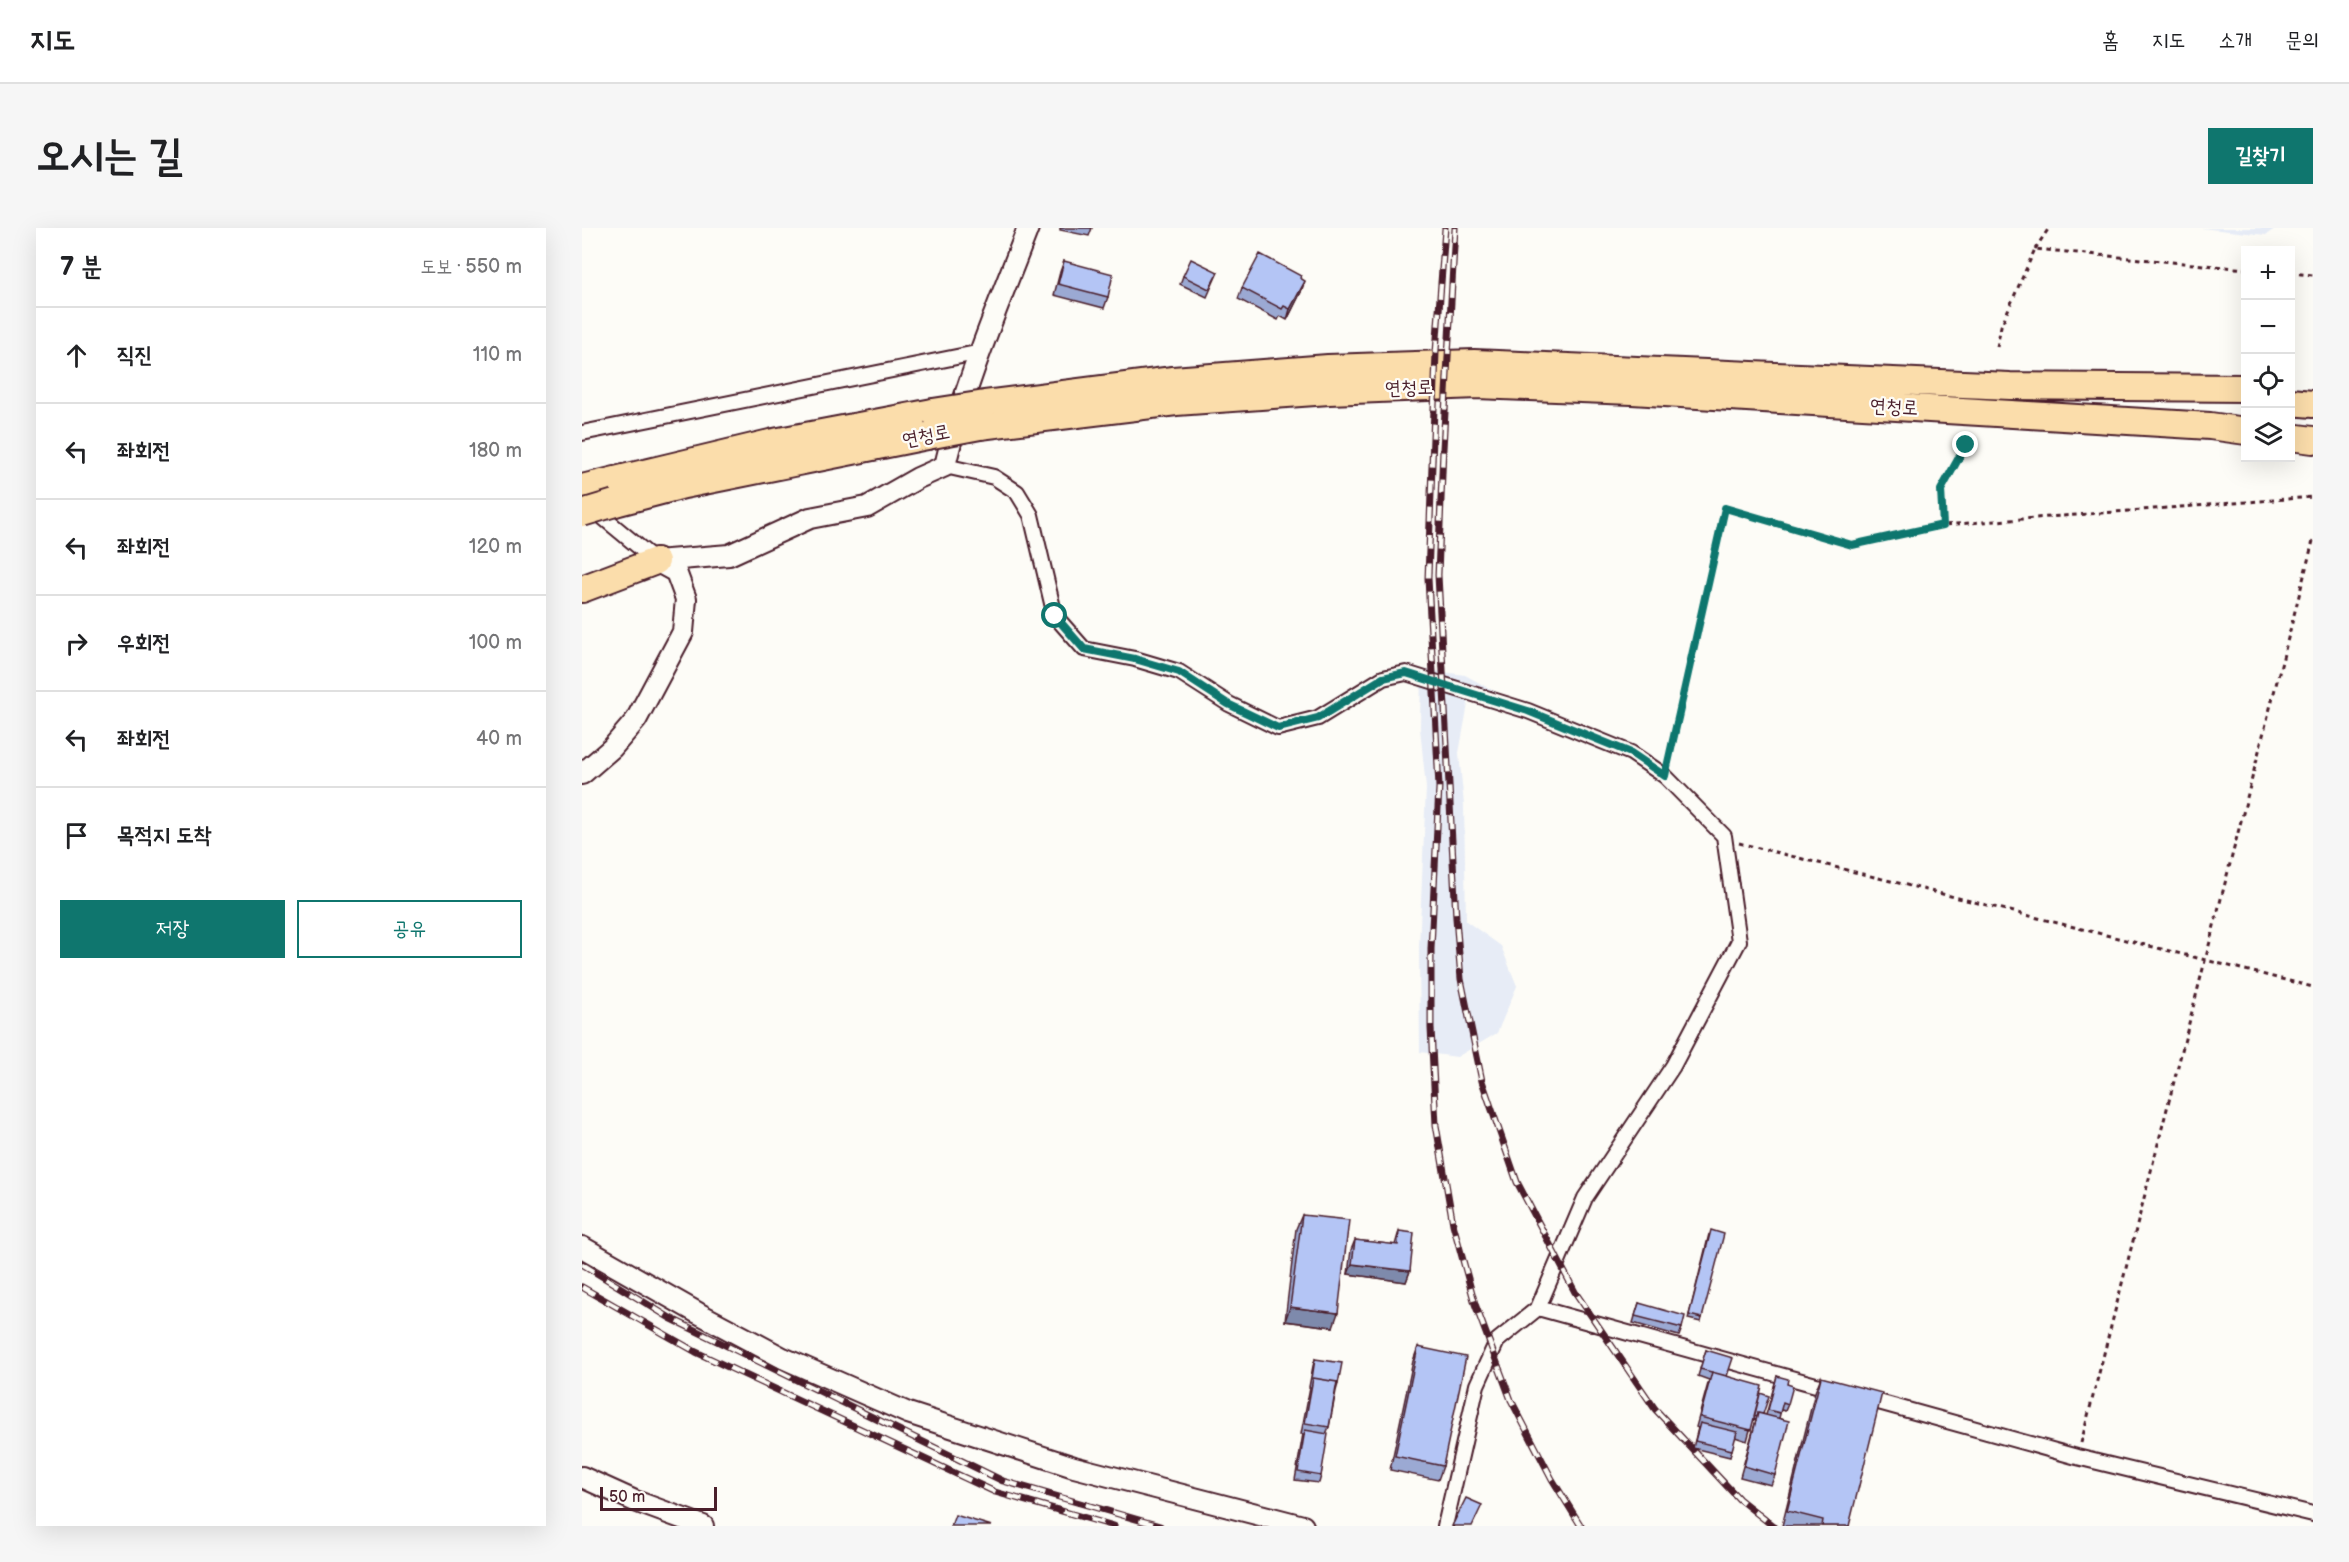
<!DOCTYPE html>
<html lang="ko">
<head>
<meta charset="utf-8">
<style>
  :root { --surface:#fff; --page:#f6f6f6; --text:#202124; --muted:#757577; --line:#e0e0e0; --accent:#0f766e }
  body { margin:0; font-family:"Balsamiq Sans","Poor Story",sans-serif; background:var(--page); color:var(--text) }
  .controls { position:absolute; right:18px; top:18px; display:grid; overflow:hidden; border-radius:0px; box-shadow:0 6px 24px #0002 }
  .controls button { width:54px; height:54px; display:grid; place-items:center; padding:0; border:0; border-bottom:2px solid var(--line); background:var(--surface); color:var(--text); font:30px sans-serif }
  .scale { position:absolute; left:18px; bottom:15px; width:117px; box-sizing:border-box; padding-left:6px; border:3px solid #4a1f2b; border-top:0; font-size:16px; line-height:21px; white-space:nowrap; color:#4a1f2b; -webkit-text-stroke:4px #fdfcf7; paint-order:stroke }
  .stop { position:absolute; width:18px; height:18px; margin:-14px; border:4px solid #0f766e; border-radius:50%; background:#fff }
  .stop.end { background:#0f766e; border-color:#fff; box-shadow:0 2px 6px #0008 }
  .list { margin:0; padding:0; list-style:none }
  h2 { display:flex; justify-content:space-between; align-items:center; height:78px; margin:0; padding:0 24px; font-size:26px }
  h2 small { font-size:20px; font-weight:400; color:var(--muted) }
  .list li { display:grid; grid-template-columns:39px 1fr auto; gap:18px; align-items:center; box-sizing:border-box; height:96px; padding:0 24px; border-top:2px solid var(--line) }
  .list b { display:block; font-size:22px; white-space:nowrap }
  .list em { font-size:20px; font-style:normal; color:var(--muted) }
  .actions { display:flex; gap:12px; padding:18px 24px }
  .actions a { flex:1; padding:14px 0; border:2px solid var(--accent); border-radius:0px; text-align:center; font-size:21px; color:var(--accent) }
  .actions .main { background:var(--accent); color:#fff }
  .icon { flex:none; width:33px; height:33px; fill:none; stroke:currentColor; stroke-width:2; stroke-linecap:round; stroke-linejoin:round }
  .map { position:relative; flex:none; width:1731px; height:1298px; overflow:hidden; border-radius:0px }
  header { display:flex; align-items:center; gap:36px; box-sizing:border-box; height:84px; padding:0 30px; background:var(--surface); border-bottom:2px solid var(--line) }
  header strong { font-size:28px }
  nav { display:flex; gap:33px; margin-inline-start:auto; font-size:21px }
  .intro { display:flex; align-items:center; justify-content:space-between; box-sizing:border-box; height:144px; padding:0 36px }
  h1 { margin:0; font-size:42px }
  .button { padding:15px 27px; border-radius:0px; background:var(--accent); color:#fff; font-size:21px; font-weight:700 }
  main { display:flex; gap:36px; padding:0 36px }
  aside { flex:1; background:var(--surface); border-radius:0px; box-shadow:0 6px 24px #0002 }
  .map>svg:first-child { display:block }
  .built { fill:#e7ecf6 }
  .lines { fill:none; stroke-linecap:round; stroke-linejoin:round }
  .street-casing { stroke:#4a1f2b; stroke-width:18 }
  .secondary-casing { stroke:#4a1f2b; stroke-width:24 }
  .highway-casing { stroke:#4a1f2b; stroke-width:30 }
  .path { stroke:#4a1f2b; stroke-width:3; stroke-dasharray:4.5 4.5; stroke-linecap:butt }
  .street { stroke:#fdfcf7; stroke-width:14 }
  .secondary { stroke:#fdfcf7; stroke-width:20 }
  .highway { stroke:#fbddab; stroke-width:26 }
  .rail-casing { stroke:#4a1f2b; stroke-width:7 }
  .rail { stroke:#fdfcf7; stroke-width:4.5; stroke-dasharray:14; stroke-linecap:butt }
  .highway-bridge-casing { stroke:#4a1f2b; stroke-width:30; stroke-linecap:butt }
  .highway-bridge { stroke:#fbddab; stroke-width:26 }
  .wall { fill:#9ba9d3; stroke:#4a1f2b; stroke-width:1.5 }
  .shaded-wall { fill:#7e8aac; stroke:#4a1f2b; stroke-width:1.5 }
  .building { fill:#b4c5f5; stroke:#4a1f2b; stroke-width:1.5 }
  .route { stroke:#0f766e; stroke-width:8 }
  .labels { text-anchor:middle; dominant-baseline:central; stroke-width:4.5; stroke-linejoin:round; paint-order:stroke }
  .street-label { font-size:20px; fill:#4a1f2b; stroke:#fdfcf7 }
</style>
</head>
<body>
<header>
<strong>지도</strong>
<nav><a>홈</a><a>지도</a><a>소개</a><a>문의</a></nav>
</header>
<div class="intro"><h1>오시는 길</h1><a class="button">길찾기</a></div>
<main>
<aside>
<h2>7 분<small>도보 · 550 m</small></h2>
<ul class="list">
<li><svg class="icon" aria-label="ahead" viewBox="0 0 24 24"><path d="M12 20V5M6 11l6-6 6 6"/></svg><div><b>직진</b></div><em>110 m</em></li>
<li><svg class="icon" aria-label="left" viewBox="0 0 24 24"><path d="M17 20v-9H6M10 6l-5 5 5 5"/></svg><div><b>좌회전</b></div><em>180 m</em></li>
<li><svg class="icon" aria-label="left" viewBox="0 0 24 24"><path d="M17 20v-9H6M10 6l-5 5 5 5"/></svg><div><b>좌회전</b></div><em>120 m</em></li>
<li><svg class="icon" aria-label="right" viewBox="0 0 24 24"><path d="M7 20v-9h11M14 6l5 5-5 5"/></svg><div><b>우회전</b></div><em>100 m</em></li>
<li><svg class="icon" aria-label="left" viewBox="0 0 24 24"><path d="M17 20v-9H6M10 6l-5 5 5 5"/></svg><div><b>좌회전</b></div><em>40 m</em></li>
<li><svg class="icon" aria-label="arrive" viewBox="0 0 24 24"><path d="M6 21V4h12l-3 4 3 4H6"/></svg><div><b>목적지 도착</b></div></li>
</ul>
<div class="actions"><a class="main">저장</a><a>공유</a></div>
</aside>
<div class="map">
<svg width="1731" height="1298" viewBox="0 0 1731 1298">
  <rect width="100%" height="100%" fill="#fdfcf7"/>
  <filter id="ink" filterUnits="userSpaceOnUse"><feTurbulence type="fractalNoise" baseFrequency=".0167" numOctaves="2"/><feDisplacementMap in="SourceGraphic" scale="12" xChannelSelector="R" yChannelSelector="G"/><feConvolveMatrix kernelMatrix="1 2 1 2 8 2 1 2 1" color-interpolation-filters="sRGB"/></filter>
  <g filter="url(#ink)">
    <path class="built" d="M1619,0H1694L1684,7Z
      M839,441L883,447L918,466L914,480L888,465L877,525L882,577L884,693L919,718L935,758L915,805L875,829L838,824L837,720L844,560L838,500Z"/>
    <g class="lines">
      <defs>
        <path id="street" d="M0,205L399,124
          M363,238L412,249L435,264L449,287L473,388L502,421L553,431L597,444L647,476L696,500L736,490L801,450L824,445L946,483L1049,525L1083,548L1142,608L1157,713L1091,838L1003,970L956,1080L1252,1162
          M11,281L74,333
          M1282,1170L1495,1229L1731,1286
          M863,1298L895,1157L915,1113L956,1080"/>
        <path id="secondary" d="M0,546L30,520L54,492L101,404L104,371L94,344L74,333L147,327L228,290L285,279L336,250L363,238C381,159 417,76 446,0
          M0,1019L116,1085L201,1130L326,1185L492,1239L721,1298
          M0,1249L53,1273L121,1298"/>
        <path id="highway" d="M1708,174L1731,176
          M403,176L591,152L746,140L892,135L1428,158L1664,160
          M398,198L594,174L747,163L895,157L1050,163L1628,198L1664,203
          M1708,209L1731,212
          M0,260L192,214L351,184
          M33,275L102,257L345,208
          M0,361L74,333"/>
      </defs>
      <use href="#street" class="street-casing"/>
      <use href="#secondary" class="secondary-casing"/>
      <use href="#highway" class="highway-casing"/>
      <path class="path" d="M1453,21L1467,0
        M1708,45L1731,47
        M1415,119L1419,98L1453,21L1664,41
        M1384,217L1359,262L1361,297L1731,269
        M1086,535L1143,280L1270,317L1361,297
        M1157,615L1731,759
        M1499,1215L1731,313"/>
      <use href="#street" class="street"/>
      <use href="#secondary" class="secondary"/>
      <use href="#highway" class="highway"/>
      <defs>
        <path id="rail" d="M863,0L854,124L846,350L857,559L849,721V800L854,897L871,996L893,1076L929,1172L970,1251L999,1298
          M873,0L861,221L856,347L874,690L879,751L900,853L935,954L993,1064L1073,1181L1157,1271L1191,1298
          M0,1036L88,1090L421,1253L578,1298
          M0,1059L114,1124L413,1264L532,1298"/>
      </defs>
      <use href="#rail" class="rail-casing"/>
      <use href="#rail" class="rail"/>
      <defs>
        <path id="highway-bridge" d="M351,184L403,176
          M345,208L398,198
          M0,285L33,275"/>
      </defs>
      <use href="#highway-bridge" class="highway-bridge-casing"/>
      <use href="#highway-bridge" class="highway-bridge"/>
    </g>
    <path class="wall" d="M478,0H510L507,8L478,2Z
      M482,33L526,69L522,80L472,67L478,44Z
      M636,44L625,69L598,56L601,48Z
      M718,50L719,64L705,92L698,88L696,92L656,71L660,60Z
      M720,987L751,1099L703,1093L714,1001Z
      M817,1003L828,1043L824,1054L766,1046L769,1022L773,1012L813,1017Z
      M1127,1006L1120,1090L1119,1094L1106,1091Z
      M1057,1075L1100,1100L1097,1108L1051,1095Z
      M836,1119L861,1238L856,1252L808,1242L831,1133Z
      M1124,1122L1145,1148L1178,1165L1181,1186L1184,1187L1195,1148L1205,1156L1206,1176L1203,1183L1199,1182L1197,1190L1193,1247L1189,1257L1158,1249L1174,1192L1171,1191L1165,1213L1153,1209L1148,1229L1111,1220L1116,1200L1114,1199L1127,1152L1116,1148Z
      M733,1131L756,1156L754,1163L747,1199L744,1206L739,1248L737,1255L713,1252L721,1206H719L728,1159H727L731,1138Z
      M1239,1149L1267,1298H1200L1233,1164Z"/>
    <path class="shaded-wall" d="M723,53L719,64L705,92L708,81Z
      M770,1036L828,1043L824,1054L766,1046Z
      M708,1079L756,1085L751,1099L703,1093Z"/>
    <path class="building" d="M678,26L719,48L718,50L723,53L708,81L702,78L700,81L660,60Z
      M609,31L636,44L627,61L601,48Z
      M482,33L531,46L526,69L476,56Z
      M720,987L767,992L756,1085L708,1079Z
      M1129,1002L1142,1006L1120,1090L1107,1087Z
      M817,1003L832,1005L828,1043L770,1036L773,1012L816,1017Z
      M1057,1075L1103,1088L1100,1100L1053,1088Z
      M836,1119L884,1129L861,1238L813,1228Z
      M1124,1122L1151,1130L1145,1148L1118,1141Z
      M733,1131L760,1135L756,1156H755V1154L731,1150V1152L730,1151Z
      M1130,1144L1180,1158L1169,1202L1118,1189Z
      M1195,1148L1206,1151L1205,1156L1211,1158L1206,1176L1201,1174L1198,1185L1186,1182Z
      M1239,1149L1300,1165L1267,1298H1240L1241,1292L1205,1283Z
      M731,1150L755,1154L747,1199L723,1195Z
      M1178,1165L1187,1168L1181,1186L1176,1185L1175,1189L1172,1188Z
      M1176,1185L1207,1193L1193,1247L1162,1238Z
      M1118,1195L1155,1204L1150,1222L1113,1213Z
      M723,1202L746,1206L739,1248L716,1244Z
      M884,1270L900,1277L890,1298H870Z
      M373,1287L410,1298H369Z"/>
  </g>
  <g class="lines" filter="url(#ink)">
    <path class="route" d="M473,388L502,421L553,431L597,444L646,476L696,500L736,490L801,450L824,445L946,483L1049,525L1083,548L1143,280L1270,317L1361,297L1359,262L1384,217"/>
  </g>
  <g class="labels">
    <g class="street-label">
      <text transform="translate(827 160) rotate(-2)">연청로</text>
      <text transform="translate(1312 179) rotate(3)">연청로</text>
      <text transform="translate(344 208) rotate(-11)">연청로</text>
    </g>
  </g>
</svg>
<div class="controls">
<button>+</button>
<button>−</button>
<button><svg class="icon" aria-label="locate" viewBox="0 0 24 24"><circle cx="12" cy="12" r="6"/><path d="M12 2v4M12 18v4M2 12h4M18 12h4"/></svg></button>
<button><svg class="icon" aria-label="layers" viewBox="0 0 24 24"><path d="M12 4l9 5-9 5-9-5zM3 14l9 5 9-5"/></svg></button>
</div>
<div class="scale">50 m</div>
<div class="stop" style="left:473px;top:388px"></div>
<div class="stop end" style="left:1384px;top:217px"></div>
</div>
</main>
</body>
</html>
